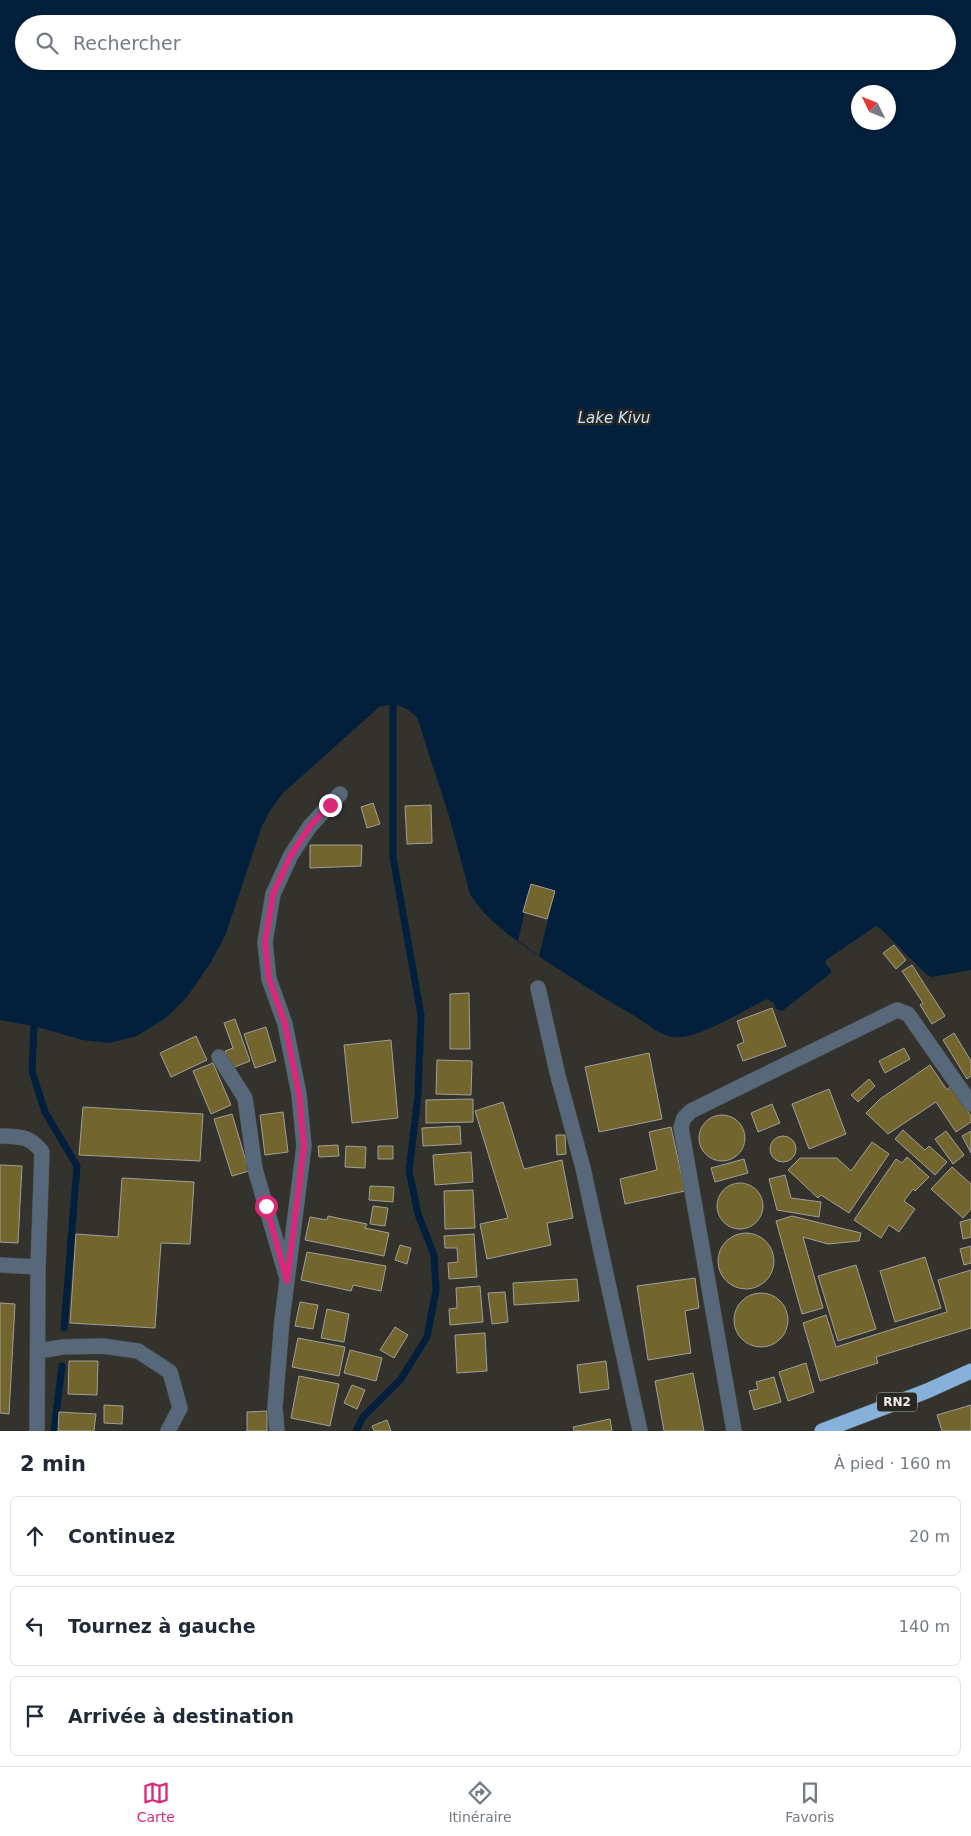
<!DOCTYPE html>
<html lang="fr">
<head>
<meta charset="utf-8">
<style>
  :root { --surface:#fff; --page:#f2f2f3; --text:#1f2937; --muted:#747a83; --line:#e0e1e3; --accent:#db2777 }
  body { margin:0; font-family:"DejaVu Sans",sans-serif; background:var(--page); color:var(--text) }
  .compass { position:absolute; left:851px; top:85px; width:45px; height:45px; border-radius:50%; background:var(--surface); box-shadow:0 1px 4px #0004; rotate:313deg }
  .stop { position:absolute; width:15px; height:15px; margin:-11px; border:4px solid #db2777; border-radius:50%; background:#fff }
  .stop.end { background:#db2777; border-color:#fff; box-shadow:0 1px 5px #0008 }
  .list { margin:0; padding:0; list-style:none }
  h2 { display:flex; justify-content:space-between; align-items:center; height:65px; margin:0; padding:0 20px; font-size:21px }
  h2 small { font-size:16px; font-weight:400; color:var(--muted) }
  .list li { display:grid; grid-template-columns:32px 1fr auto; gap:15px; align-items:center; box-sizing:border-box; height:80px; margin:0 10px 10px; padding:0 10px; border:1px solid var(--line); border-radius:8px }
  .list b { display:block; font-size:19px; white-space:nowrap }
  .list em { font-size:16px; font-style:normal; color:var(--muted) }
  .icon { flex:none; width:28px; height:28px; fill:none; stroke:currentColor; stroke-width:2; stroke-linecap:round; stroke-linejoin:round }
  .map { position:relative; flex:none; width:971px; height:1431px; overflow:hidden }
  .search { position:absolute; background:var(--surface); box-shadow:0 1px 4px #0004; left:15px; right:15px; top:15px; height:55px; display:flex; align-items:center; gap:12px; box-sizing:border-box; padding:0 18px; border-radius:28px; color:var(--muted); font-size:19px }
  .sheet { height:335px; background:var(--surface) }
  nav { display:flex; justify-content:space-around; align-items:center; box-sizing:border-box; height:70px; border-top:1px solid var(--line); background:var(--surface); font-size:14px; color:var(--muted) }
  nav a { display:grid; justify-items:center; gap:2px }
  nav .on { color:var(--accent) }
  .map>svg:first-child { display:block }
  .water { fill:#02203b; fill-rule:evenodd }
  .pier { fill:#33322d }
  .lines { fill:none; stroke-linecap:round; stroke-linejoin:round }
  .stream { stroke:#02203b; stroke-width:7 }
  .building { fill:#72662e; stroke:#a09f99 }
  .minor-casing { stroke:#51504c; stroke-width:16 }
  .highway-casing { stroke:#51504c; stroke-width:16 }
  .minor { stroke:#566879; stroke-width:15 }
  .highway { stroke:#85b1db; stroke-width:15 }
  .route { stroke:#db2777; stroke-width:6 }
  .labels { text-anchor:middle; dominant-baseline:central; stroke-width:5; stroke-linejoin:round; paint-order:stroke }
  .shield { fill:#292823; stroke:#b5b4b0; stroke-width:1 }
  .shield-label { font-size:12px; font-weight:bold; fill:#f1f0ed }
  .water-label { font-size:15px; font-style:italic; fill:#c8e1fa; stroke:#292823 }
</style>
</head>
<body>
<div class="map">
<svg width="971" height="1431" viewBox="0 0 971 1431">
  <rect width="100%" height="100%" fill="#33322d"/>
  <path class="water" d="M0,0H971V970L932,977L927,975L880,928L876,926L826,960L825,963L831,970V973L782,1011L776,1009L774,1003L767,999C743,1010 699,1040 673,1037C659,1035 645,1022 633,1015C603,998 575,980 546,961C518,942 488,923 470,894L449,816L417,717C402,705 397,702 379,707L282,794L270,811L262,826L225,936L211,962L187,997L167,1017L137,1036L110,1043L82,1040L34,1026L0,1020ZM24,24H947V61H24ZM858,92H888V122H858Z"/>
  <path class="pier" d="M531,884L555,891L539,956L518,941Z"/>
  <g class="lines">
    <path class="stream" d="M34,1026L32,1071L45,1112L77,1166L64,1328
      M54,1431L62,1366
      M356,1431L363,1417L401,1379L427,1337L436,1290L434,1255L418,1214L409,1171L418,1096L421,1015L393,857V703"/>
  </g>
  <path class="building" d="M373,803L380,824L367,828L361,807Z
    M431,805L432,843L407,844L405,806Z
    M310,845H362L361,866L310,868Z
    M531,884L555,891L547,919L523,912Z
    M894,945L906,960L896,969L883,953Z
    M912,965L945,1016L932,1024L920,1005L923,1003L902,971Z
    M469,993L470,1049H450V994Z
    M772,1008L786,1046L743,1061L737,1045L744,1042L737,1021Z
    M235,1019L250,1061L232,1068L225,1051L233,1048L224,1023Z
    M266,1027L276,1061L255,1068L244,1034Z
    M954,1033L971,1061V1076L967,1079L943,1040Z
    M196,1036L207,1060L171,1077L160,1053Z
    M391,1040L398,1118L352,1123L344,1045Z
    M904,1048L910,1059L885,1073L879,1061Z
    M649,1053L662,1119L599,1132L585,1067Z
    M437,1060L472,1061L471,1095L436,1094Z
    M213,1063L231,1105L211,1114L193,1071Z
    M930,1065L947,1090L951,1086L971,1116V1122L956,1132L936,1102L888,1134L866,1113L880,1099Z
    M869,1079L875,1086L858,1102L851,1095Z
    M829,1089L846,1134L809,1149L792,1104Z
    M473,1099V1122L426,1123V1100Z
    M503,1102L524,1169L562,1160L573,1218L547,1223L551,1245L487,1259L480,1224L508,1218L475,1111Z
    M772,1104L780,1123L758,1132L751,1113Z
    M83,1107L203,1114L200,1161L79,1155Z
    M283,1112L288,1152L265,1155L260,1115Z
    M232,1114L249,1171L232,1176L214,1119Z
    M699 1138a23 23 0 1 1 46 0a23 23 0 1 1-46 0Z
    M460,1126L461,1144L423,1146L422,1128Z
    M671,1127L685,1191L625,1204L620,1179L657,1170L649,1132Z
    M903,1130L925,1150L929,1146L947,1162L935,1175L895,1139Z
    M946,1131L964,1155L953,1164L935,1139Z
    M971,1131V1153L962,1136Z
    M556,1135H565L566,1154L557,1155Z
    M770 1149a13 13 0 1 1 26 0a13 13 0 1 1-26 0Z
    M872,1142L889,1154L849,1213L821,1195L818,1198L788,1170L800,1158H837L851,1171Z
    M338,1145L339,1156L319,1157L318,1146Z
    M346,1146L366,1147L365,1168L345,1167Z
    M378,1146H393V1159H378Z
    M471,1152L473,1182L435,1185L433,1155Z
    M907,1157L929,1177L915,1191L913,1189L904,1201L915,1209L899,1232L889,1225L881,1238L854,1220L896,1159L902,1163Z
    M744,1159L748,1173L715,1182L711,1168Z
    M0,1165L22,1166L18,1243L0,1242Z
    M952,1167L971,1184V1209L963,1218L931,1189Z
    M785,1175L791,1198L821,1202L819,1217L777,1210L769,1179Z
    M122,1178L194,1182L190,1244L161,1243L155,1328L70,1323L76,1234L118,1237Z
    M717 1206a23 23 0 1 1 46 0a23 23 0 1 1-46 0Z
    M370,1186L394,1187L393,1202L369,1200Z
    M473,1190L475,1228L445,1229L444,1191Z
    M373,1206L388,1208L385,1226L370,1224Z
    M328,1216L367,1224L365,1228L389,1233L384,1256L305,1240L310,1217L327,1220Z
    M792,1216L861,1233L859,1241L828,1244L803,1237L823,1308L802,1314L776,1221Z
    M971,1219V1237L963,1239L960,1222Z
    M718 1261a28 28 0 1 1 56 0a28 28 0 1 1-56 0Z
    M474,1234L477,1277L449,1279L448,1263L458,1262L457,1248H445L444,1236Z
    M400,1245L411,1248L407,1264L395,1260Z
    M971,1246V1263L964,1265L960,1249Z
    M307,1252L386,1266L381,1291L353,1285L351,1291L301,1280Z
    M925,1257L941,1308L895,1322L880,1271Z
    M856,1265L876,1329L838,1341L818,1276Z
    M971,1270V1328L876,1357L878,1363L820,1381L803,1323L826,1315L836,1347L947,1312L938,1280Z
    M695,1278L699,1308L685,1311L691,1353L648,1360L637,1286Z
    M577,1279L579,1301L514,1305L513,1283Z
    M480,1286L483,1322L450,1325L449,1309L457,1308L456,1288Z
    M505,1292L508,1322L492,1324L488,1293Z
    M734 1320a27 27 0 1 1 54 0a27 27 0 1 1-54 0Z
    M300,1302L318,1305L313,1329L295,1326Z
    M0,1303L15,1304L9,1414L0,1413Z
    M327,1309L349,1314L344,1342L321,1338Z
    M395,1327L408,1335L394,1358L380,1350Z
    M485,1333L487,1371L457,1373L455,1335Z
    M298,1338L345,1347L339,1376L292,1367Z
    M350,1350L382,1358L376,1381L344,1373Z
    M69,1361H98L97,1395L68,1394Z
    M606,1361L609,1389L580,1393L577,1365Z
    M806,1363L814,1392L788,1401L779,1372Z
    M693,1373L704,1431H664L655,1381Z
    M299,1376L339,1384L330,1426L291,1418Z
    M774,1377L781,1402L754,1410L749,1391L758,1389L756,1382Z
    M352,1385L365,1390L357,1409L344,1403Z
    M104,1405L123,1406L122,1424L104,1423Z
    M971,1405V1431H942L937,1415Z
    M267,1411V1431H247V1412Z
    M59,1412L96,1414L94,1431H58Z
    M610,1419L612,1431H574L573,1427Z
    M387,1420L391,1431H374L372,1426Z"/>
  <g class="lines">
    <defs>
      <path id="minor" d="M538,988L558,1076L583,1168L640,1431
        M219,1057L245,1098L255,1169L286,1275
        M0,1136C20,1137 29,1135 42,1152L38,1267L37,1431
        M0,1265L38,1267
        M38,1351L63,1347L102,1346L138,1351L170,1372L180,1408L168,1431
        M277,1431L275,1407L282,1320L304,1146L299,1094L285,1024L269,979L265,942L273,894L291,855L310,826L340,794
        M734,1431L681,1127L684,1118L691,1111L897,1010L908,1014L971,1104"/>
      <path id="highway" d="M822,1431L927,1391L971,1371"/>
    </defs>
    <use href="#minor" class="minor-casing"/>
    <use href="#highway" class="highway-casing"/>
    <use href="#minor" class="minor"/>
    <use href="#highway" class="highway"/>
  </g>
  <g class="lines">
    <path class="route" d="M266,1206L287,1281L304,1146L299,1094L285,1024L269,979L265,942L273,894L291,855L310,826L330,805"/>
  </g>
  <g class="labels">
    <rect class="shield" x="877" y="1392.5" width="40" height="19" rx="4"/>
    <g class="shield-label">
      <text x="897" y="1402">RN2</text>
    </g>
    <g class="water-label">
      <text x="614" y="418">Lake Kivu</text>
    </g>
  </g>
</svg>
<svg class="compass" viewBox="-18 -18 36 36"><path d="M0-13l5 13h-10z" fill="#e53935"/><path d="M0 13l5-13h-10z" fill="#747a83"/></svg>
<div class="stop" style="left:266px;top:1206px"></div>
<div class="stop end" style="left:330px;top:805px"></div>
<div class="search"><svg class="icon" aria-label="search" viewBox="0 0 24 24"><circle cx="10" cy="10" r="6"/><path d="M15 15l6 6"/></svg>Rechercher</div>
</div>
<section class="sheet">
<h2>2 min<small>À pied · 160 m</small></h2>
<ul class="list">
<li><svg class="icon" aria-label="ahead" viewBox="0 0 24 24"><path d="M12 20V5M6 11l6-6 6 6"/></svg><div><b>Continuez</b></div><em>20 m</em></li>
<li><svg class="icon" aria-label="left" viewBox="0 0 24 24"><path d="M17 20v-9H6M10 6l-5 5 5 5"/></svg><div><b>Tournez à gauche</b></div><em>140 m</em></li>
<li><svg class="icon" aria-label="arrive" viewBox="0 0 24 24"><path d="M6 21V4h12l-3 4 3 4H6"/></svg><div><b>Arrivée à destination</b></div></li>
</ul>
</section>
<nav>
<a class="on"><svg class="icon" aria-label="map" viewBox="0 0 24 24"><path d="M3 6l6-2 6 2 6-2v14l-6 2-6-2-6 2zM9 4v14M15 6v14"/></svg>Carte</a>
<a><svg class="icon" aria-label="directions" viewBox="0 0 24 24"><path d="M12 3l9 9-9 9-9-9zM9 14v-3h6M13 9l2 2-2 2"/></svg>Itinéraire</a>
<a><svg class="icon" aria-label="saved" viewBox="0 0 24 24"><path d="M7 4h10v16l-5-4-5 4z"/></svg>Favoris</a>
</nav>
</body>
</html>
